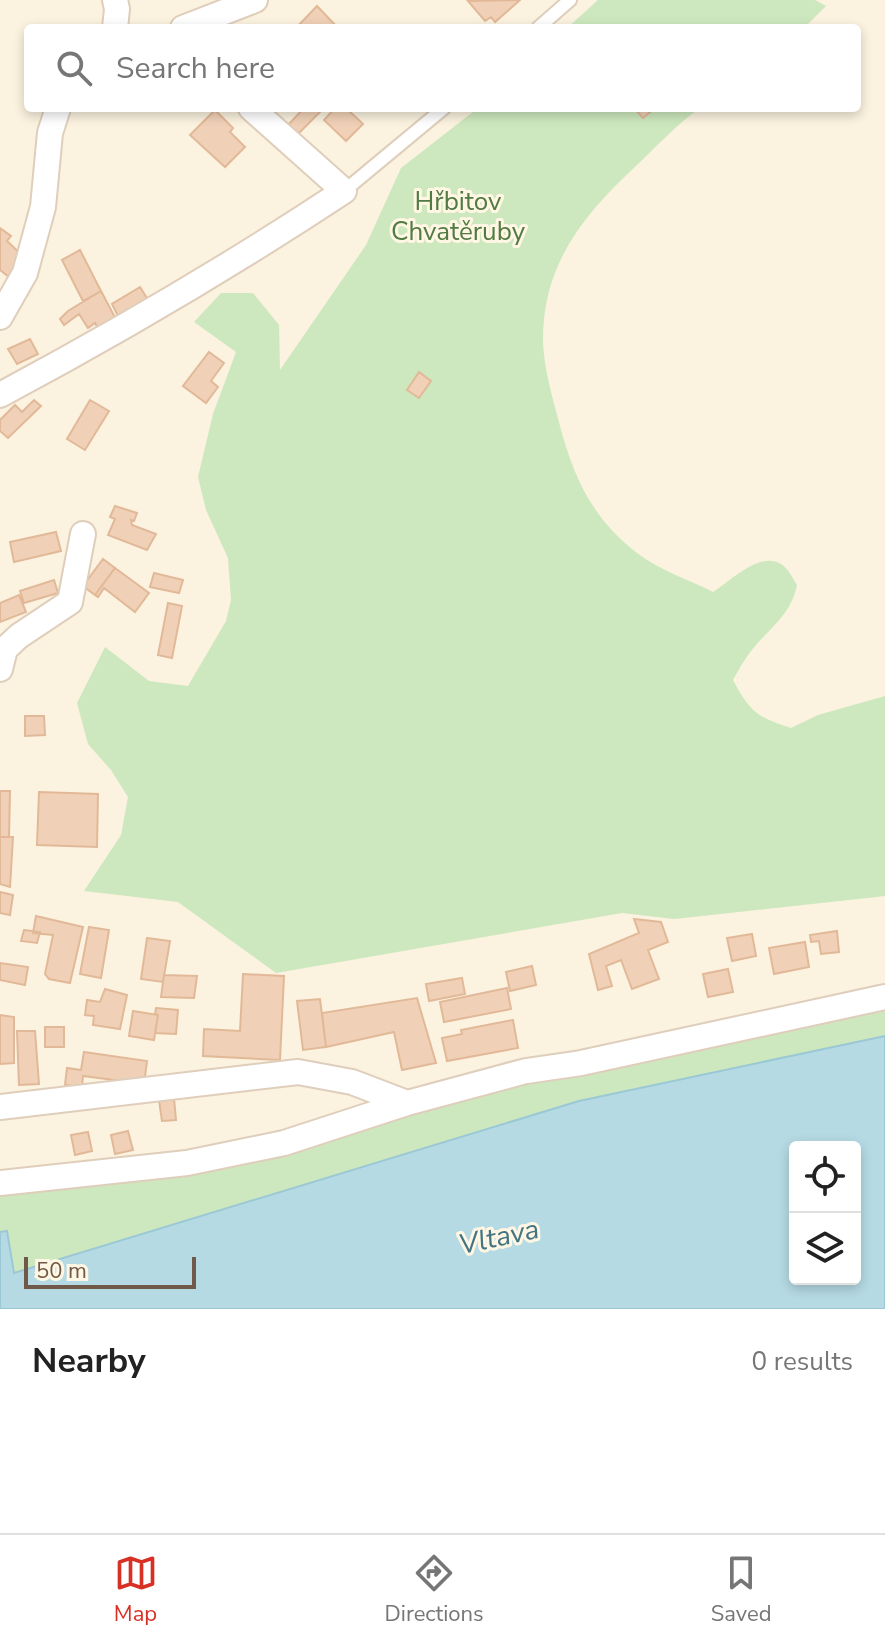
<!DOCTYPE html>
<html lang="en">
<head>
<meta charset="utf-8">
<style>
  :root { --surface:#fff; --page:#f2f2f2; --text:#222; --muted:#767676; --line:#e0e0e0; --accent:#d93025 }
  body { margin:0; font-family:"Nunito Sans",sans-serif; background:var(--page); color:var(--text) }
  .controls { position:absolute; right:24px; bottom:24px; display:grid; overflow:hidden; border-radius:8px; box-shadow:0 4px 12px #0003 }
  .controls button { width:72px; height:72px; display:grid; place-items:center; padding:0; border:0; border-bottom:2px solid var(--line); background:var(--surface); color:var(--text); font:40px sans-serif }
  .scale { position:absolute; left:24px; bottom:20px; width:172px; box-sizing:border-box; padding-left:8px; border:4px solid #705948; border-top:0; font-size:22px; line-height:28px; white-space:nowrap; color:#705948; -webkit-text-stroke:6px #fff6e4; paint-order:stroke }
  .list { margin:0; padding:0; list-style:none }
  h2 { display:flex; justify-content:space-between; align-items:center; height:104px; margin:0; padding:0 32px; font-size:34px }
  h2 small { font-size:26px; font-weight:400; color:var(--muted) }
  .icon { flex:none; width:44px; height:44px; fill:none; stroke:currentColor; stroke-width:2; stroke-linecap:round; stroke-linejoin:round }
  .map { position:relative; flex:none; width:885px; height:1309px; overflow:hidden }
  .search { position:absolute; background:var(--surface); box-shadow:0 4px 12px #0003; left:24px; right:24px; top:24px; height:88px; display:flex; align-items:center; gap:20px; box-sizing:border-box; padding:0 28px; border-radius:8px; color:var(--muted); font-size:30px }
  .sheet { height:224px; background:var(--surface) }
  nav { display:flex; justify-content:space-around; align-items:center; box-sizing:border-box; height:112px; border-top:2px solid var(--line); background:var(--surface); font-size:22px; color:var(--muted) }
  nav a { display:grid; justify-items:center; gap:4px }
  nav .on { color:var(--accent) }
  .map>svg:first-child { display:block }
  .green { fill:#cde8be }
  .water { fill:#b5dae3; stroke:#9bc8d5; stroke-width:2; fill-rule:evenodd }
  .building { fill:#f0d1b7; stroke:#e2b998; stroke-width:2 }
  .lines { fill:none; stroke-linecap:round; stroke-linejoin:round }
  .service-casing { stroke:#dfcebb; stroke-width:16 }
  .minor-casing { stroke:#dfcebb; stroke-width:28 }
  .service { stroke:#fff; stroke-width:12 }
  .minor { stroke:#fff; stroke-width:24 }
  .labels { text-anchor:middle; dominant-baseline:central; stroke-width:6; stroke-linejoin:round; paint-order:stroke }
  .park-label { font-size:26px; fill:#517b43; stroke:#fff6e4 }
  .water-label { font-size:28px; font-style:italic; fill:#427484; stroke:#fff6e4 }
</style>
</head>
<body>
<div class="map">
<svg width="885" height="1309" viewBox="0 0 885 1309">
  <rect width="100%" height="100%" fill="#fbf2df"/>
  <path class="green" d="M598,0H815L826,6L804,28H567Z
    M478,108H634L643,118L655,108H700C677,124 657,146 637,165C583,215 542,265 543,342C544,370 553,399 560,426C574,479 593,519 637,553C660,571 688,579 713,592C731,581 759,551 781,564C788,568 793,579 797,585C790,619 764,631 746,658C741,665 737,673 733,680C749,711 758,718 791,728L818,715L885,696V896L674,919L622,913L276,973L178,902L84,891L121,835L128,797L111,770L88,744L77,703L105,647L149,681L188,686L226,621L231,600L228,558L206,510L198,477L213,414L236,352L194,322L221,293H253L279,325L280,370L366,245L401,168Z
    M885,997V1036L579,1101L14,1273L7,1231L0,1232V1183L187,1163L407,1103Z"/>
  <path class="water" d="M885,1036V1309H0V1232L7,1231L14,1273L579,1101ZM795,1147H855V1279H795Z"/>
  <path class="building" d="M520,0L495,22L491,17L485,21L468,1Z
    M317,6L338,28H296Z
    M304,108L323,109L296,136L287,126Z
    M335,108H346L363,124L346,141L324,120Z
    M634,108H655L643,118Z
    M215,110L233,128L230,132L245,147L225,167L190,135Z
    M0,228L11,236L7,241L25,258L9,277L0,270Z
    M80,250L101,291L83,301L62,260Z
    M140,287L150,303L120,320L112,304Z
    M101,291L119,325L101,334L95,323L88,328L79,314L64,325L60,319L68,311Z
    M30,339L38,354L17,364L8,349Z
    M209,352L224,363L211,381L218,387L206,403L183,386Z
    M419,372L431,381L419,398L407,390Z
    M34,400L41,406L8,438L0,431V420L15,405L22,412Z
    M90,400L109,411L85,450L67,439Z
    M115,506L137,513L134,521L131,520L132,525L156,534L147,550L108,535L115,519L110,517Z
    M56,532L61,551L14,562L10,542Z
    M103,559L115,568L95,595L83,586Z
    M115,568L149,593L135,612L104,588L98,597L95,595Z
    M154,573L183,580L179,593L150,587Z
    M54,580L58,593L24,603L20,591Z
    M19,595L26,612L0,622V603Z
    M168,603L182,606L172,658L158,655Z
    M25,716H44L45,735L25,736Z
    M0,791H10L9,837H0Z
    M39,792L98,794L97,847L37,845Z
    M0,837H13L10,887L0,884Z
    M0,892L13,895L10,915L0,913Z
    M36,916L83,927L70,983L49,979L45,974L53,935L33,933Z
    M634,919L661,922L668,942L648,950L659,979L632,989L621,960L606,966L612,986L598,990L589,954L639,933Z
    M89,927L109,930L101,978L80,974Z
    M24,930L40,932L37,943L21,941Z
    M837,931L839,952L821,954L819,941L811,942L810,935Z
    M752,934L756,956L732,961L727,938Z
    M147,938L170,941L163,982L141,979Z
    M805,942L809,967L774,974L769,948Z
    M0,963L28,967L25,985L0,980Z
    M532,966L536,985L510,991L506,972Z
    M728,969L733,992L708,997L703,974Z
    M243,974L284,976L280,1060L203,1056L204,1029L240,1031Z
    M164,975L197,976L194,998L161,997Z
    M462,978L465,994L429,1001L426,984Z
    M507,988L511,1009L444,1022L440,1002Z
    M105,989L127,995L120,1029L93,1025L94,1016L85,1015L87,1000L100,1002Z
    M417,998L436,1063L402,1070L394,1032L326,1047L322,1013Z
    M320,999L326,1047L303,1050L297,1001Z
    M156,1008L178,1010L176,1034L155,1033L158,1015L155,1014Z
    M133,1011L158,1015L154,1040L129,1036Z
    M0,1015L14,1017V1063L0,1064Z
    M513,1020L518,1048L447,1061L442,1038L462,1034L461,1030Z
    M45,1027H64V1047H45Z
    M17,1031H35L39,1084L19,1085Z
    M84,1052L147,1061L144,1084L83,1076L82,1087L65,1085L67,1068L81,1070Z
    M174,1098L176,1120L162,1121L159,1100Z
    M128,1131L133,1150L115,1154L111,1135Z
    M88,1132L92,1151L75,1155L71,1135Z"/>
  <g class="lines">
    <defs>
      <path id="service" d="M538,28L570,0
        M344,191L444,108"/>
      <path id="minor" d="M115,0L117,9L115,28
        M183,28L255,0
        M0,317L25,273L43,207L50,133L58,108
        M0,395C118,332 232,265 344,191L251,108
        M0,669L5,649L19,636L70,602L83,534
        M0,1107L298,1072L352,1082L407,1103
        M0,1183L187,1163L284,1143L407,1103L526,1071L581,1063L885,997"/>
    </defs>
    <use href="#service" class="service-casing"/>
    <use href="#minor" class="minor-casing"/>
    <use href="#service" class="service"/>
    <use href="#minor" class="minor"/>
  </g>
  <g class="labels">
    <g class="park-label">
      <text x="458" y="201">Hřbitov<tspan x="458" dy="30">Chvatěruby</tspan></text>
    </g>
    <g class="water-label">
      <text transform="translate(499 1237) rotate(-12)">Vltava</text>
    </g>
  </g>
</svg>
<div class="controls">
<button><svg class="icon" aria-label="locate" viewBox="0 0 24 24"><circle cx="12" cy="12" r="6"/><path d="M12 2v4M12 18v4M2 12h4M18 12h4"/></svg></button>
<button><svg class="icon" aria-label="layers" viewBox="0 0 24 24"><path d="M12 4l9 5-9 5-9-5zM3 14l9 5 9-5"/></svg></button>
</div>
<div class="scale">50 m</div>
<div class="search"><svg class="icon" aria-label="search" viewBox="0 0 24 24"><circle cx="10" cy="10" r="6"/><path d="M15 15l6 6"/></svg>Search here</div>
</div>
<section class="sheet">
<h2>Nearby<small>0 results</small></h2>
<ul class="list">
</ul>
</section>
<nav>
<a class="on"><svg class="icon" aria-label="map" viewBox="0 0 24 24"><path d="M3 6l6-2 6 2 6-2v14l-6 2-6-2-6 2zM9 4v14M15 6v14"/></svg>Map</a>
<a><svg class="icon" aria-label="directions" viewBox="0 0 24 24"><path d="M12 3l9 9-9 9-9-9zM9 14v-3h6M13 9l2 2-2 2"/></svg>Directions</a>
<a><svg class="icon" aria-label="saved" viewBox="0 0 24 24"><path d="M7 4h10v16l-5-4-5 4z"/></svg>Saved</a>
</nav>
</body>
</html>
